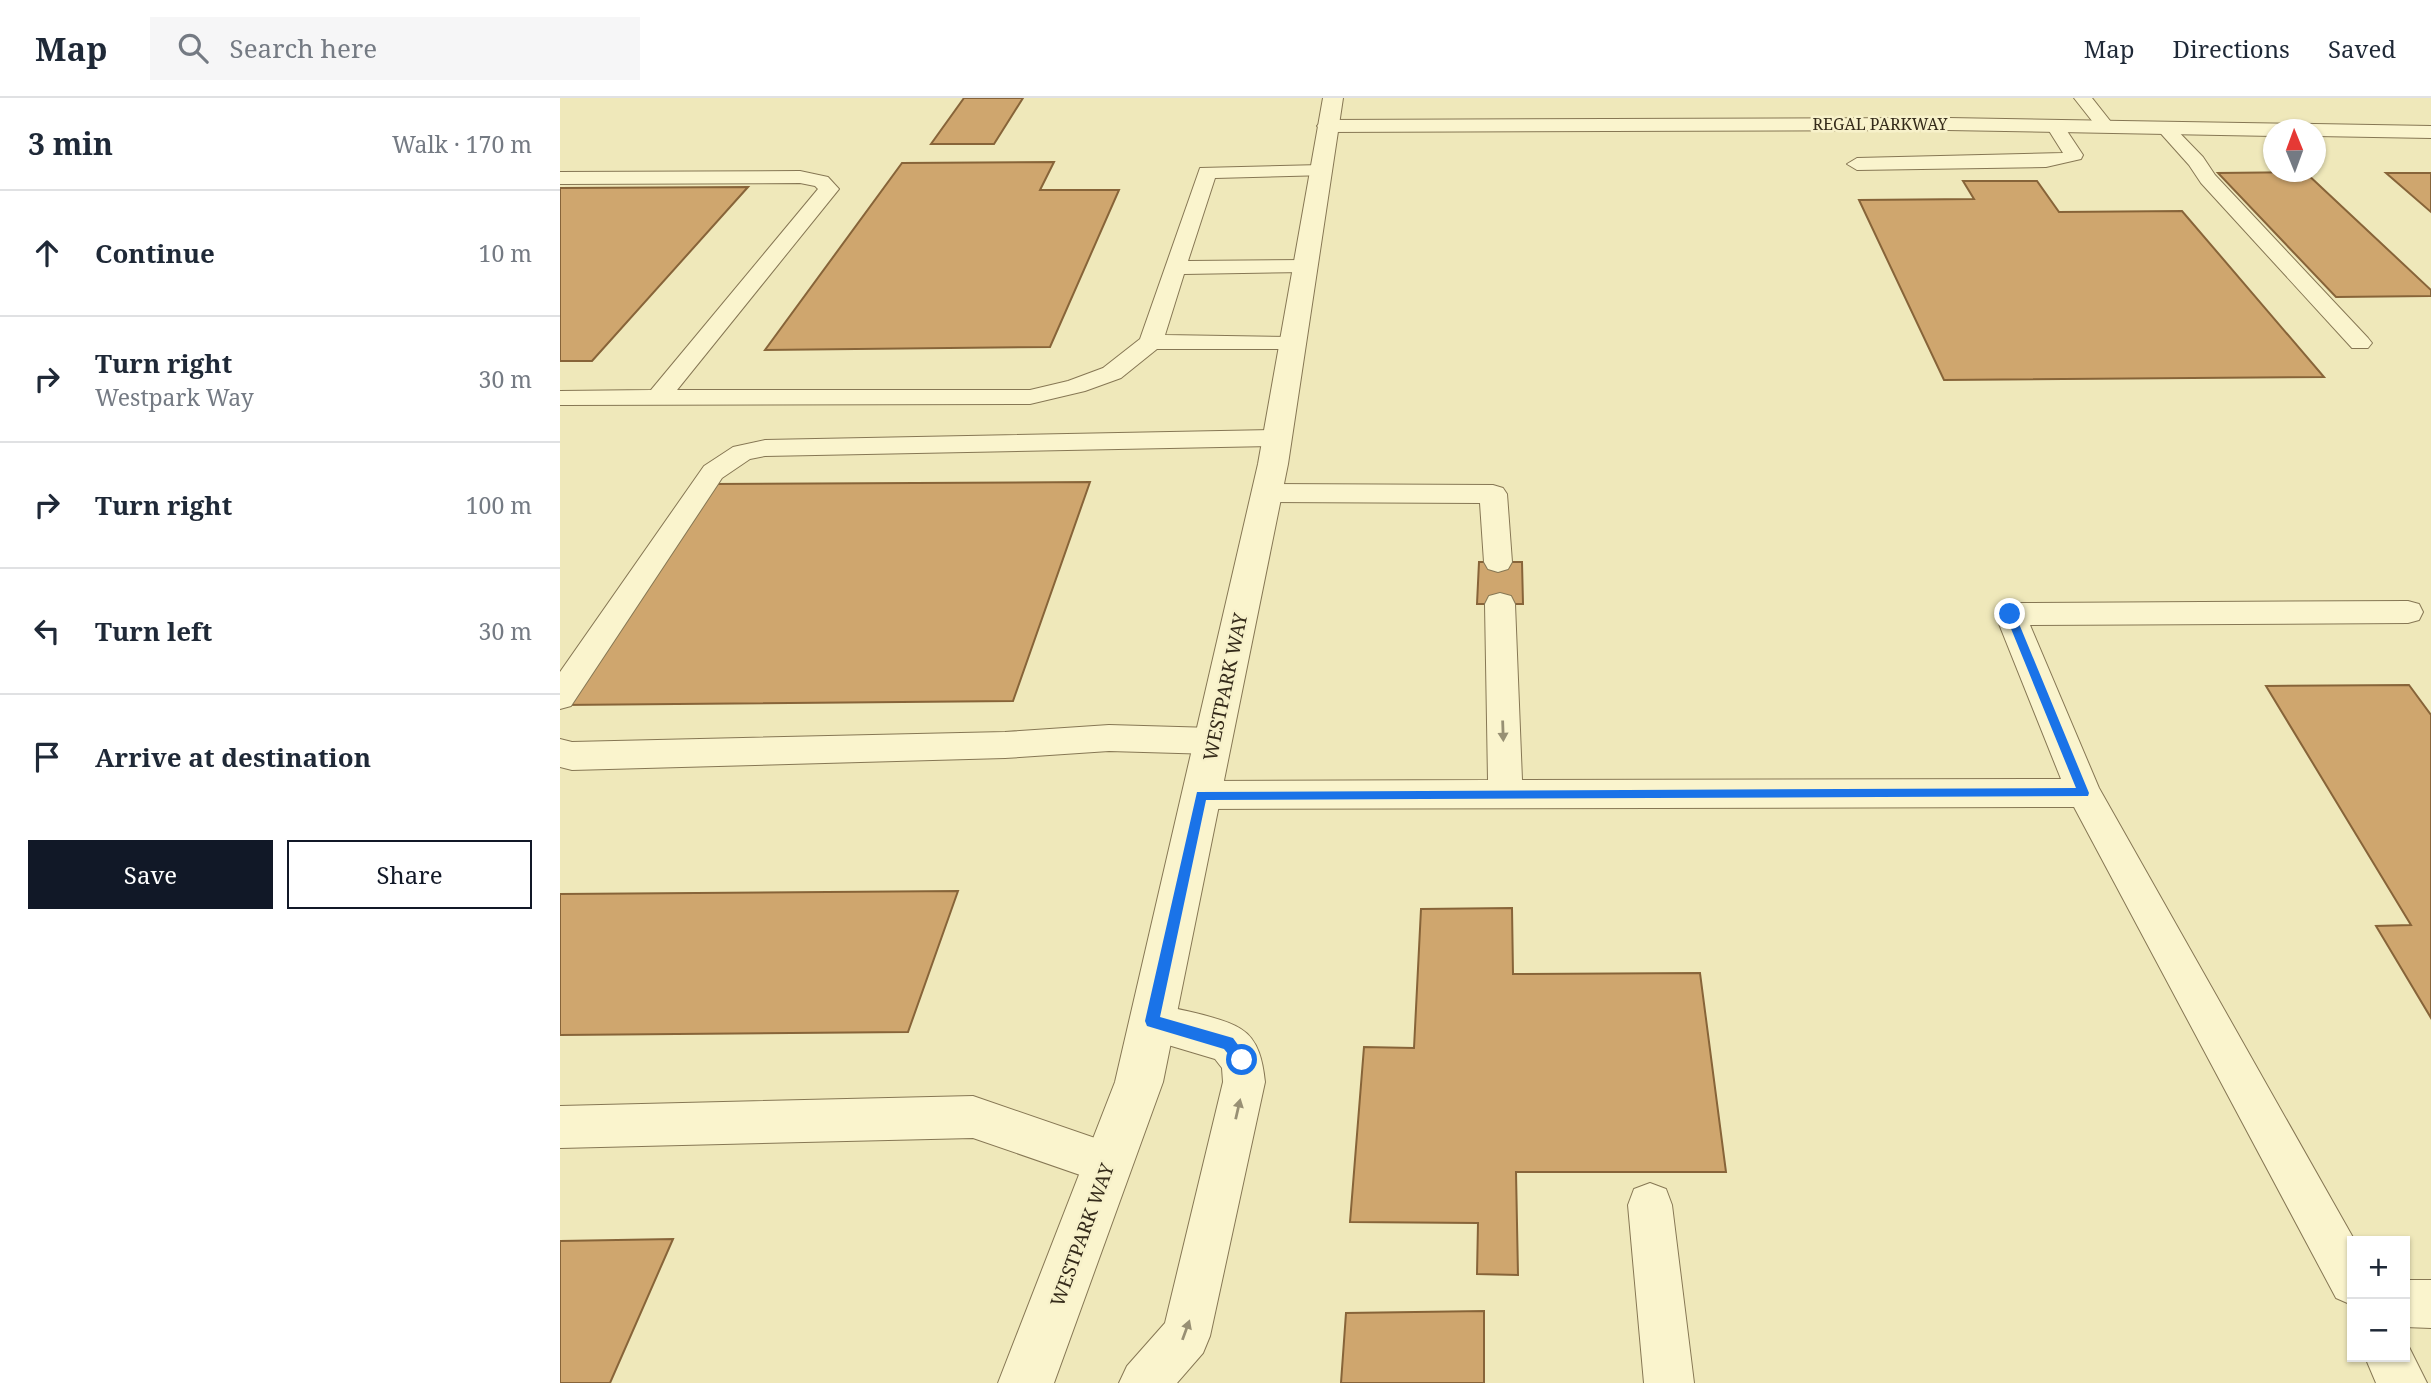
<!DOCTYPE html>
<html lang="en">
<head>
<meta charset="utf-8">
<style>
  :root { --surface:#fff; --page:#f6f6f7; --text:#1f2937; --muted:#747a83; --line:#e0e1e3; --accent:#111827 }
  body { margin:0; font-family:"Noto Serif",serif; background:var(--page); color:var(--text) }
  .controls { position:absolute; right:21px; bottom:21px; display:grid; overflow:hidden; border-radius:0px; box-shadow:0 2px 5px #0004 }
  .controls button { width:63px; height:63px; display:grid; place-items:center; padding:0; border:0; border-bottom:2px solid var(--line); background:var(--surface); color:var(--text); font:35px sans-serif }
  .compass { position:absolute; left:1703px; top:21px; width:63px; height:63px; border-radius:50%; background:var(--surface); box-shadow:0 2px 5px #0004; rotate:359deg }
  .stop { position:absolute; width:21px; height:21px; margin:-16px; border:5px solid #1a73e8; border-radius:50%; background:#fff }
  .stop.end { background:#1a73e8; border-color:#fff; box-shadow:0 2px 7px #0008 }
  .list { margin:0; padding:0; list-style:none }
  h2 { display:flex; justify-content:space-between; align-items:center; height:91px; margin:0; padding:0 28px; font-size:30px }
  h2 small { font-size:23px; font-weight:400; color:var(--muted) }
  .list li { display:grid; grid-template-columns:46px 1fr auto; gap:21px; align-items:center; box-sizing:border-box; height:126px; padding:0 28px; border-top:2px solid var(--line) }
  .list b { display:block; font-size:26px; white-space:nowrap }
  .list p { margin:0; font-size:23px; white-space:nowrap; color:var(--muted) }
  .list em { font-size:23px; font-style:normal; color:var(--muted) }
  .actions { display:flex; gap:14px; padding:21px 28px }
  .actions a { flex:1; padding:16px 0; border:2px solid var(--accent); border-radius:0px; text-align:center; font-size:24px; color:var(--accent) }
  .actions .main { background:var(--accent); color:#fff }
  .icon { flex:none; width:38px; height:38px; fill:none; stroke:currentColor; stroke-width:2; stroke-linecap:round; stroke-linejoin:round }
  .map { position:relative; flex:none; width:1871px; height:1285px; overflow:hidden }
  header { display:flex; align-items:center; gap:42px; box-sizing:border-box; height:98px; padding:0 35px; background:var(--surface); border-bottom:2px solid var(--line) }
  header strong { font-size:33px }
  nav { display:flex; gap:38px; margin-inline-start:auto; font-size:24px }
  .search { width:490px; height:63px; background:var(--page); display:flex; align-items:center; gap:18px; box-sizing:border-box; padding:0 24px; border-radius:0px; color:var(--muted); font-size:26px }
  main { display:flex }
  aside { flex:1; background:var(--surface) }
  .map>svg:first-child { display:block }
  .building { fill:#cfa66e; stroke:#876439; stroke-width:2 }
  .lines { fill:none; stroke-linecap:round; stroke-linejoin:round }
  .service-casing { stroke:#867754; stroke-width:2 }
  .minor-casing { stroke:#867754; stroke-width:2 }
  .tertiary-casing { stroke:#867754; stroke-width:2 }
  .service { fill:#faf4cd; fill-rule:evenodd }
  .minor { fill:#faf4cd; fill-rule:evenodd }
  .tertiary { fill:#faf4cd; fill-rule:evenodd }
  .oneway { fill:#989074 }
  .route { fill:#1a73e8 }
  .labels { text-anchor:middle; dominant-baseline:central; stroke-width:5; stroke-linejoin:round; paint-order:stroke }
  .far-street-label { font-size:16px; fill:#352b1a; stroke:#f7f1ca }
  .street-label { font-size:19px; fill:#352b1a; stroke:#f7f1ca }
</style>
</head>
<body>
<header>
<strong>Map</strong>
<div class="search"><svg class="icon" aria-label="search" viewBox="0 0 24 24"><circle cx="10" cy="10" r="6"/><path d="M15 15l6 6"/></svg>Search here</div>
<nav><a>Map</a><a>Directions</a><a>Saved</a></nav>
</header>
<main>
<aside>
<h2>3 min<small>Walk · 170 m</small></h2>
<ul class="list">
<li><svg class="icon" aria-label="ahead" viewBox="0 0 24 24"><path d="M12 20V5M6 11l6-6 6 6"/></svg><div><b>Continue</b></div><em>10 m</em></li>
<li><svg class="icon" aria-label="right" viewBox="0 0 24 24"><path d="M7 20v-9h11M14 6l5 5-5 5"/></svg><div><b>Turn right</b><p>Westpark Way</p></div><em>30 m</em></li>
<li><svg class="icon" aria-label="right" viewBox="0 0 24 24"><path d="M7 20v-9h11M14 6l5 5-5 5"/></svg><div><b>Turn right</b></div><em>100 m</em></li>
<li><svg class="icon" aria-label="left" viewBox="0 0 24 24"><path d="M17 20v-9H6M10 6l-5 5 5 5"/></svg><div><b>Turn left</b></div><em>30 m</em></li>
<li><svg class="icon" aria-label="arrive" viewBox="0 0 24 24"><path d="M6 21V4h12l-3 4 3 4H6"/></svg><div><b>Arrive at destination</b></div></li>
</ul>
<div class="actions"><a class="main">Save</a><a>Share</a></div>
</aside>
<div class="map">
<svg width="1871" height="1285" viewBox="0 0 1871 1285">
  <rect width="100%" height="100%" fill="#efe8ba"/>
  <path class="building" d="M404,0H463L434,46H371Z
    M494,64L480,92H559L490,249L205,252L342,65Z
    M1745,74L1871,192V198L1776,199L1658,75Z
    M1826,75H1871V114Z
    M1403,83H1477L1499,114L1622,113L1764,279L1384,282L1299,102L1414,101Z
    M188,89L32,263H0V90Z
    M530,384L453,603L0,607V602L150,386Z
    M919,464H962L963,506H917Z
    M1849,587L1871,617V920L1816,828L1851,827L1706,588Z
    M398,793L348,934L0,937V796Z
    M952,810L953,876L1140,875L1166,1074H956L958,1177L917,1176L918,1125L790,1124L804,949L854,950L861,811Z
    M113,1141L50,1285H0V1143Z
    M924,1213V1285H781L786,1215Z"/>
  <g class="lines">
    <defs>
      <path id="service" d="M1514,0H1532L1555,29L1552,33H1540Z
        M1495,23L1501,24L1523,57L1521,61L1486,69L1297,72L1287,66L1297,60L1503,55L1486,28Z
        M1604,24L1610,25L1643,59L1655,77L1808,240L1812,245L1808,250H1792L1641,85L1629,67L1595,29Z
        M761,67L771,73L768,77L655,80L628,163L746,162L754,163L757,168L754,173L746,174L624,176L605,237L733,239L741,241L745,246L741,251H597L561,280L525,293L470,306L0,307V293L91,292L258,91L255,88L240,85L0,86V74L240,73L268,79L279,91L117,292H470L508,283L543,270L580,241L640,70Z
        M717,332L726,334L730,340L726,346L717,348L205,358L190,361L162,380L11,608L0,611V574L144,368L173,349L205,342Z
        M707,386L933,387L943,390L947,396L952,464L948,471L938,474L928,471L924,464L920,405L707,404L697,401L693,395L697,389Z
        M940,495L951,498L955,506L962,682L1501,681L1435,516L1439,508L1450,505L1848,503L1859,506L1863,514L1859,522L1848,525L1470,527L1539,690L1795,1143H1792V1207L1776,1200L1514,709L641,711L629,707L624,697L629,687L641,683L928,682L925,506L929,498Z
        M549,627L653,630L665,634L670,643L665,652L653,656L549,653L445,660L12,672L0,669V641L12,644L445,634Z
        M592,905C614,911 664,919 681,931C699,942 703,965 705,984L650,1238L643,1255L617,1285H559L567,1268L605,1225L663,984L662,970L655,961L578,938L572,924L578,910Z
        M413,998L564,1050L571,1065L564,1080L549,1087L413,1040L0,1050V1008Z
        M1090,1085L1106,1091L1112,1107L1134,1285H1084L1068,1107L1074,1091Z
        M1845,1182H1871V1230L1845,1229Z
        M1845,1241L1867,1285H1816L1805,1259H1845Z"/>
      <path id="minor" d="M1388,20L1871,28V40L1756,38V32H1714V38L1388,32L768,34L761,32L757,28L761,24L768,22Z"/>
      <path id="tertiary" d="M763,0H783L728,366L603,984L494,1285H438L555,984L698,366Z"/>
    </defs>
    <use href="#service" class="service-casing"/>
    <use href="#minor" class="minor-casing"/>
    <use href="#tertiary" class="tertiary-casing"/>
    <use href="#service" class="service"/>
    <use href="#minor" class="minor"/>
    <use href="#tertiary" class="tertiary"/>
  </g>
  <defs><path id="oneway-solid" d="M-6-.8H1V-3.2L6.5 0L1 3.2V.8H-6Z" transform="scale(1.75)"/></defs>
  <g class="oneway">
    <use href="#oneway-solid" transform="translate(943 633) rotate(88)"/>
    <use href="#oneway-solid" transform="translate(678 1011) rotate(-77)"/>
    <use href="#oneway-solid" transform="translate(626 1232) rotate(-70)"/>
  </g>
  <path class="route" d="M1450,513L1455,516L1529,695L1528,698L646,702L600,919L673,940L689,962L682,969L677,967L664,951L587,928L585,923L637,694L1516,690L1445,516Z"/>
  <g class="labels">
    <g class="far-street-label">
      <text x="1320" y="26">REGAL PARKWAY</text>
    </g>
    <g class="street-label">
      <text transform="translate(665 589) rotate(-78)">WESTPARK WAY</text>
      <text transform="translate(522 1137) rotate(-70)">WESTPARK WAY</text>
    </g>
  </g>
</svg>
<div class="controls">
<button>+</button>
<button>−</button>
</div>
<svg class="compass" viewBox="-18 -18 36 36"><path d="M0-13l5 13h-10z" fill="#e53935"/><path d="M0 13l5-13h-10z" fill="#747a83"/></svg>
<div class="stop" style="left:682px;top:962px"></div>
<div class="stop end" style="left:1450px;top:516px"></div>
</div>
</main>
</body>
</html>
